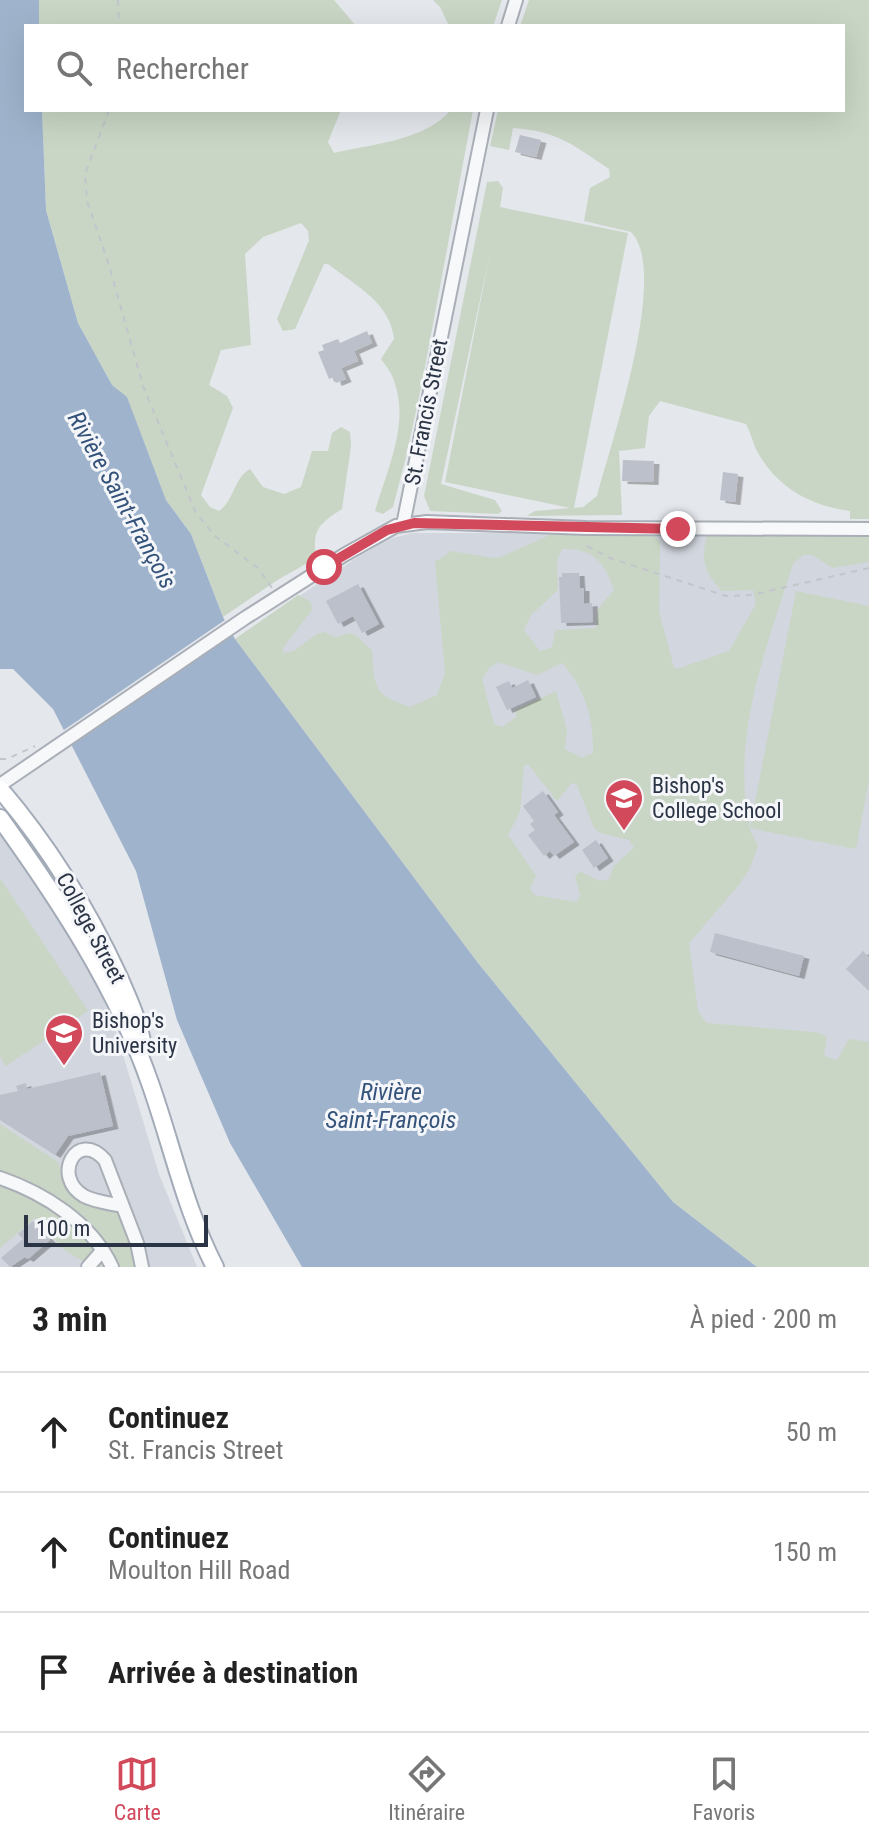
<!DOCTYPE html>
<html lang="fr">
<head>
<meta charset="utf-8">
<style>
  :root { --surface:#fff; --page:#f2f2f2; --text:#222; --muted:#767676; --line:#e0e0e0; --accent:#d1495b }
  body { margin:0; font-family:"Roboto Condensed",sans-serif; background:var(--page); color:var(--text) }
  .scale { position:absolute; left:24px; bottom:20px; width:184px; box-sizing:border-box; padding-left:8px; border:4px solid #2b3445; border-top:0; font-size:22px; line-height:28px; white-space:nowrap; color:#2b3445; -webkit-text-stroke:6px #f4f6f9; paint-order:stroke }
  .stop { position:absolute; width:24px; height:24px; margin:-18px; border:6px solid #d1495b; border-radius:50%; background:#fff }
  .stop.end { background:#d1495b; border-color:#fff; box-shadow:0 2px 8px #0008 }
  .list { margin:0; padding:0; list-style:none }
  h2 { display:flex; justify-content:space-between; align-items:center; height:104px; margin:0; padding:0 32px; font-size:34px }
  h2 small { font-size:26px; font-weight:400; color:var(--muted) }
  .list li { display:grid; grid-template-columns:52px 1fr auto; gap:24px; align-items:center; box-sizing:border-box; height:120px; padding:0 32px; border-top:2px solid var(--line) }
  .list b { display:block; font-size:30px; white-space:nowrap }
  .list p { margin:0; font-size:26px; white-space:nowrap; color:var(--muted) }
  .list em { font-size:26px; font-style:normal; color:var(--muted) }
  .icon { flex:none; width:44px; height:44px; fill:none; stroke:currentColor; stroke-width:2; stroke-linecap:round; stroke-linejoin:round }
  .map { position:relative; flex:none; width:869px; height:1267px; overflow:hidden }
  .search { position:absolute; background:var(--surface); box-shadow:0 8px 32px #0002; left:24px; right:24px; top:24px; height:88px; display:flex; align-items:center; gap:20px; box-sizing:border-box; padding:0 28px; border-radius:0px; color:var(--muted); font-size:30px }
  .sheet { height:464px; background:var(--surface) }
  nav { display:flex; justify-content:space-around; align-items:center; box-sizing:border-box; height:112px; border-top:2px solid var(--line); background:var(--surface); font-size:22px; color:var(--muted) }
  nav a { display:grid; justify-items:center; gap:4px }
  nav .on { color:var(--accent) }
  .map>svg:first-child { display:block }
  .built { fill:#d2d6de }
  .green { fill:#c9d6c5; fill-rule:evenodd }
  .water { fill:#9fb4cc }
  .pier { fill:#e4e7ec }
  .building { fill:#bbc0ca; filter:url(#shadow) }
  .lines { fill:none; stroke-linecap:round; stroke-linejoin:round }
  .minor-casing { stroke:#a9aeb7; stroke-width:16 }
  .major-casing { stroke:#a3abb8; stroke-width:20 }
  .path { stroke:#c2c5cb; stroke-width:2; stroke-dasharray:6 6; stroke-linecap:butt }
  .minor { stroke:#f7f8fa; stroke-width:12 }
  .major { stroke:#fff; stroke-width:16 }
  .route { stroke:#d1495b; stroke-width:10 }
  .labels { text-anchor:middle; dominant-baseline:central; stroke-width:6; stroke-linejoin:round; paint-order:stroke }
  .street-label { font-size:22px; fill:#2b3445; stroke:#f4f6f9 }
  .poi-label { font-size:22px; fill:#2b3445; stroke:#f4f6f9; text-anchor:start }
  .water-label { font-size:24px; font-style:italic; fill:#34527a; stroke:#f4f6f9 }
</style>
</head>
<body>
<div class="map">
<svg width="869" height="1267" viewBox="0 0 869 1267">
  <defs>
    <filter id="shadow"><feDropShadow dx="5.5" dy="3" stdDeviation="0" flood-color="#0004"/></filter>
  </defs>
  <rect width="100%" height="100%" fill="#e4e7ec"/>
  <path class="built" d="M412,533H869V1267H757L235,639L358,557L389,539Z
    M0,831L49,900L80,951L100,991L117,1035L159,1174L197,1267H0Z"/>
  <path class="green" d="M39,0H334L356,26H39Z
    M433,0H502L493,26H449L440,7Z
    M529,0H869V519H850V511C811,506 778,488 758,453C753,444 751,433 746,424L660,401L649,416L645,448L619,451L622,515L527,516L535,511L570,508L445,482L490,253L441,484L495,500L502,511L498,514L430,511L424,496L487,182L498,181L503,188L500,207L628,233L574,508L583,507L597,496C611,444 670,271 631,232L584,221L590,188L610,177L609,169C573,145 558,131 513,128L509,150L490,146L498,110H843V26H520Z
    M42,110H341L328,142L334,153C372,144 424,141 451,110H473L422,383L406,457L393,507L383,514L375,511C387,470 410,423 394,381C392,373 385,365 381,359L394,339C390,302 356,286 328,264H324L295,329L283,331L277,319L309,240L308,231L301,223L263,237L245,254L251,345L221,350L209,385L227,396L233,408L201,495L210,507L219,511C234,501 234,478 250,469L263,487L284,494L301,487L312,451H328L332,433L341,427L350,432L351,446L342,509C319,524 312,529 316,558L276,581L223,617L191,534L166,500L127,398L112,385L78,323L46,210Z
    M552,534L653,535L660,542L659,611L674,668L677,669L729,651L756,604L753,590L722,591C705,574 700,559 707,536L869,535V562L832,568L813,555H803L793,564C766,649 730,738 750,828L796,591L869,606V780L856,849L749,828L758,846L749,870L738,886L689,943L698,1011L707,1023L814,1032L827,1036L824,1056L837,1060L849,1039L869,1042V1267H757L673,1202L478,963L235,639L298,595L311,602L312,610L283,648L284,653L294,651L317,634L324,632L335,637L350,633L357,636L372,650C374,686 373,695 410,707L437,695L445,673L435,562L452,551L493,558L501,557ZM562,549C593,548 604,561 614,590L597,610L596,628L555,630L552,647L540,651L524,630L531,615L558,590L557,560ZM498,662L537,675L562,663C585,688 594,719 593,753L582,758L565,749L567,730L556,691L516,710V717L502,727L494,724L482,679L489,668ZM528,764L557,801L571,784L576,783L594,828L600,833L629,840L634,848L614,866L609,879L600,881L581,872L575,875L580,895L577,902L534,895L530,888L536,876L508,835L520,811L524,766Z
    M0,878L88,1011L6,1066L0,1056Z
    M0,1124L58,1162C70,1202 79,1203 118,1212L131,1241L138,1267H92L63,1249L35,1218L0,1248Z"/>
  <path class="water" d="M0,0H39V26H26V110H42L46,210L78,323L112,385L127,397L166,500L191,534L223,617L235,639L478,963L673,1202L757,1267H302L230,1143L177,1020L136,871L53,709L13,669H0Z"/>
  <path class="pier" d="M228,618L236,633L69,747L61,732Z"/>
  <path class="building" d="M520,135L541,140L536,157L515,152Z
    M367,331L372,343L354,351L358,361L341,368L346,379L336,383L334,377L329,379L318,352L324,350L322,345L338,339L340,343Z
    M623,460L654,461L653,482L622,481Z
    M723,472L738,474L735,502L720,500Z
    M562,573H579L580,588H584V604L592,603L593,622L561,623L559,577H562Z
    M358,584L379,624L362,633L353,616L338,624L326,601Z
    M528,680L536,697L507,710L496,687L509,681L512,688Z
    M543,791L558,812L554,815L574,842L554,856L550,851L544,856L528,835L535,830L530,824L534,821L523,806Z
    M596,840L608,858L594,868L582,850Z
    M715,933L804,956L799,976L710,952Z
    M863,951L869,957V991L846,969Z
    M100,1072L113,1126L68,1136L55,1155L0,1120V1095L18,1091L16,1086L26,1083L27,1089Z
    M33,1221L50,1240L28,1259L25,1257L10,1267L1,1258L23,1239L18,1234Z"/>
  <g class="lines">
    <defs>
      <path id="minor" d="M508,26L516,0
        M403,525L487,110
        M0,785L245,618L344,555L396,526L427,522L586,528L869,529
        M0,1178C44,1193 92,1223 112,1267
        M122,1206C110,1203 95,1202 84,1196C51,1177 77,1128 105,1160L137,1243L142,1267
        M88,1267L102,1251"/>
      <path id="major" d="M0,789C48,845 88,910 119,977C128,998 138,1019 142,1041
        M0,818C59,900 117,988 150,1083C172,1145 185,1209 215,1267"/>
    </defs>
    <use href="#minor" class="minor-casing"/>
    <use href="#major" class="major-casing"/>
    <path class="path" d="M118,0L119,26
      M109,110L85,174L87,201L108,262L143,386L196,513L215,536L258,568L272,588
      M587,546L610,558L726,596L751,595L869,568
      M0,759H7L35,746"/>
    <use href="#minor" class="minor"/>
    <use href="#major" class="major"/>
  </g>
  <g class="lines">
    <path class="route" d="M324,567L387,530L414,523L678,529"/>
  </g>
  <defs>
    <symbol id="school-pin" viewBox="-11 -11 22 30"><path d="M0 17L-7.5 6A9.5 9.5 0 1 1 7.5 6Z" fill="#d1495b" stroke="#f4f6f9"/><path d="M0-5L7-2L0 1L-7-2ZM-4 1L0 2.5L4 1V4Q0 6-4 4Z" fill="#fff"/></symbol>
    <symbol id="university-pin" viewBox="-11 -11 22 30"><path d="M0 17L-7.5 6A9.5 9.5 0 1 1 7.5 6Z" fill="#d1495b" stroke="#f4f6f9"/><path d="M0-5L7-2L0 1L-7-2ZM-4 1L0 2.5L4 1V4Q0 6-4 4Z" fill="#fff"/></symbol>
  </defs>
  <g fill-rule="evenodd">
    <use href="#school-pin" x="602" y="776" width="44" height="60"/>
    <use href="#university-pin" x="42" y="1011" width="44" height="60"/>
  </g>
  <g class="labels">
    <g class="street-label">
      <text transform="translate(426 412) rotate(-79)">St. Francis Street</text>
      <text transform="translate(91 928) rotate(62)">College Street</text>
    </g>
    <g class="poi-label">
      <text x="652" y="785">Bishop's<tspan x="652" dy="25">College School</tspan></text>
      <text x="92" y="1020">Bishop's<tspan x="92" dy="25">University</tspan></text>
    </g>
    <g class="water-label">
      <text transform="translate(122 500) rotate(61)">Rivière Saint-François</text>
      <text x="391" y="1092">Rivière<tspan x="391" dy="28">Saint-François</tspan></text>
    </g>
  </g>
</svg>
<div class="scale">100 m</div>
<div class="stop" style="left:324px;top:567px"></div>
<div class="stop end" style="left:678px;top:529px"></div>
<div class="search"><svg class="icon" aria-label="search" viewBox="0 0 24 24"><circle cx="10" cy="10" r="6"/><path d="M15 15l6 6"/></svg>Rechercher</div>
</div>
<section class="sheet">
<h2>3 min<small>À pied · 200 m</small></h2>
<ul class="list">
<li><svg class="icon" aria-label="ahead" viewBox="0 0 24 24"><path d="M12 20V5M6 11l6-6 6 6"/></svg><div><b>Continuez</b><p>St. Francis Street</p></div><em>50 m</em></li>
<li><svg class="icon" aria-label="ahead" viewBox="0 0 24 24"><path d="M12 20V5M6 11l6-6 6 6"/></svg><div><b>Continuez</b><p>Moulton Hill Road</p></div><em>150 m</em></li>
<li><svg class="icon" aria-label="arrive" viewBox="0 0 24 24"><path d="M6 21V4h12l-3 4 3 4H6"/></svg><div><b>Arrivée à destination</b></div></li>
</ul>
</section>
<nav>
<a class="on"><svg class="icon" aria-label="map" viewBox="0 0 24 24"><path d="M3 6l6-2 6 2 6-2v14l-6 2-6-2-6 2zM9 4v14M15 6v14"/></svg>Carte</a>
<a><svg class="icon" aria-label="directions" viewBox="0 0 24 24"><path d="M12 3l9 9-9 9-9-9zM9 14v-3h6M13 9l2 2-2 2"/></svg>Itinéraire</a>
<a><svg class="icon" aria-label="saved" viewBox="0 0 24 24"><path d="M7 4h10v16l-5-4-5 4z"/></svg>Favoris</a>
</nav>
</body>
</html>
